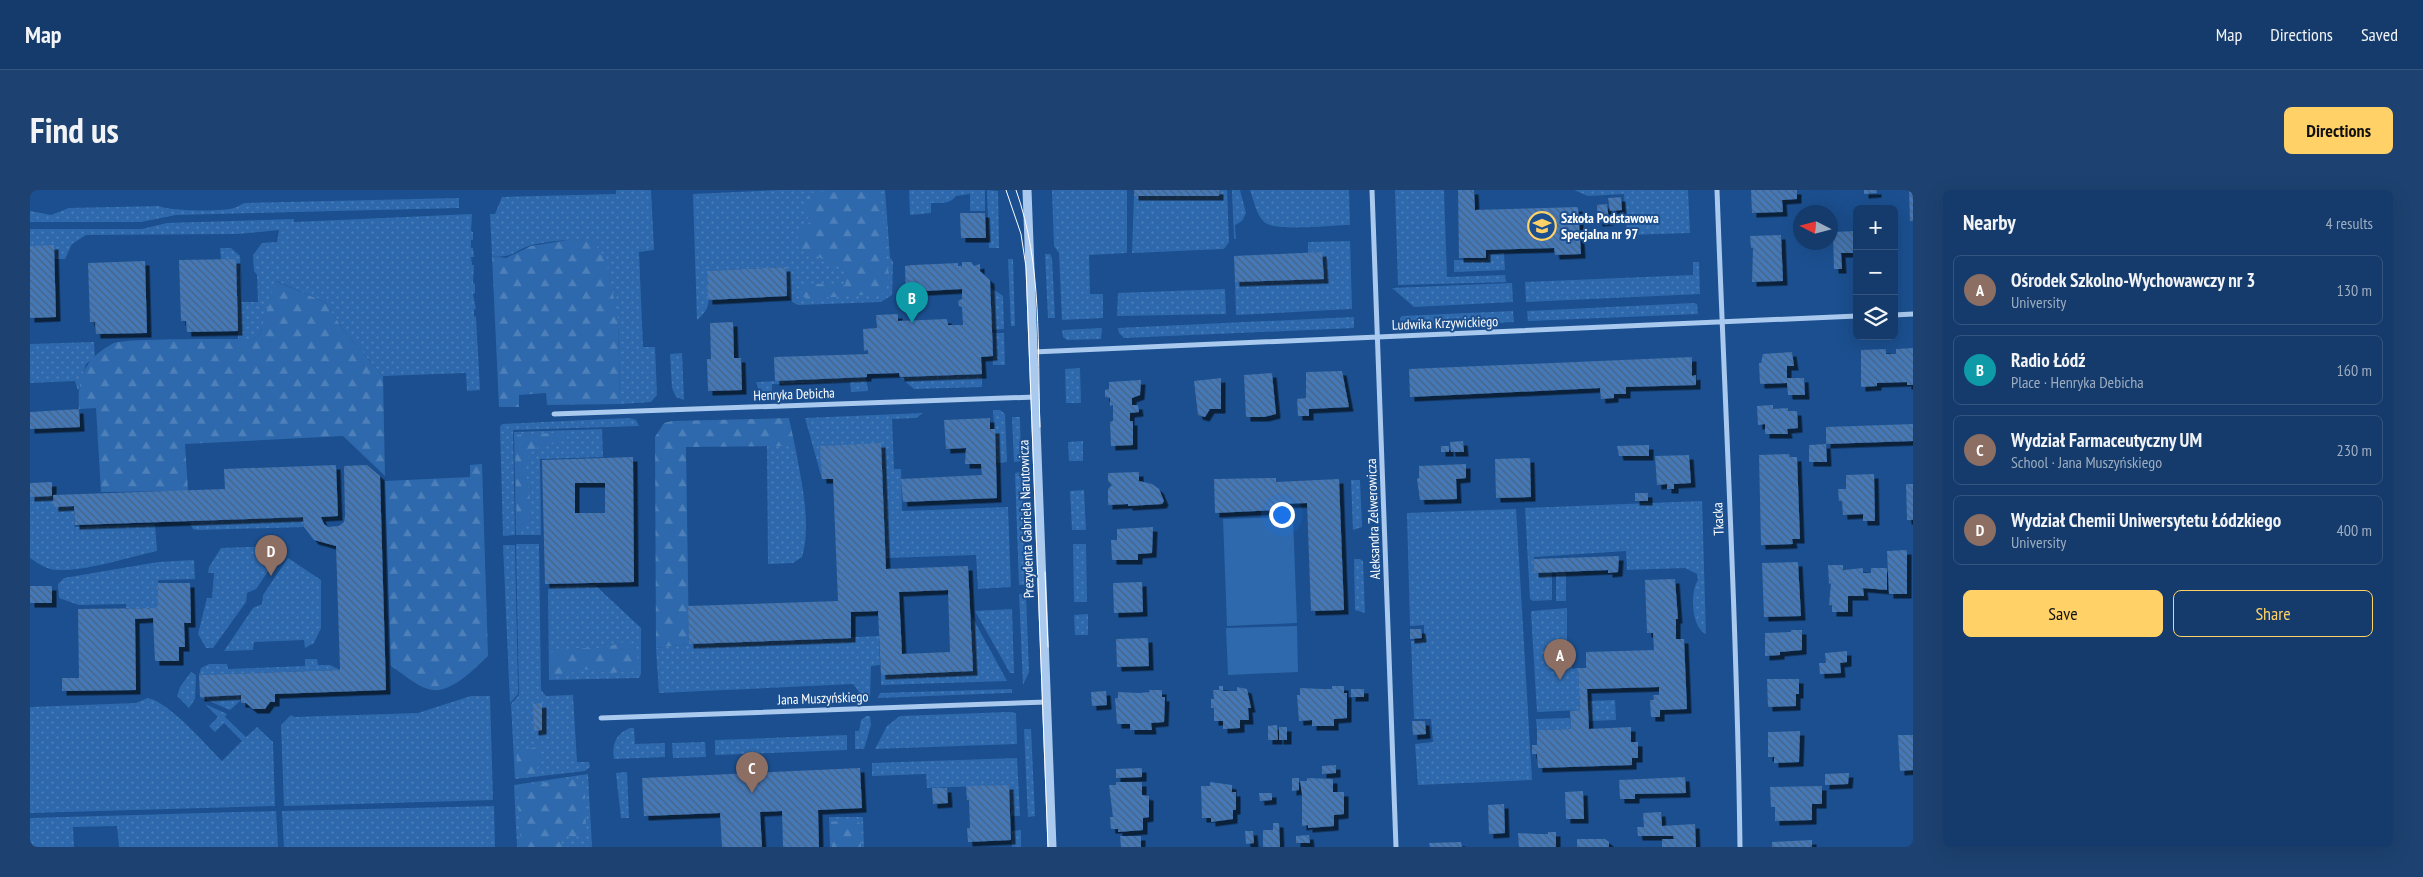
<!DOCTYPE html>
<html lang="en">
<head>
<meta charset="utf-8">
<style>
  :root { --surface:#143b6b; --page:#1d4271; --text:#f1f3f6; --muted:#9dadc1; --line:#33557e; --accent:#ffd166 }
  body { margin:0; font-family:"PT Sans Narrow",sans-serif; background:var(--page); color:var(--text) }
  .controls { position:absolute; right:15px; top:15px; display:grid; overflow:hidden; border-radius:8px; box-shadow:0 5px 20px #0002 }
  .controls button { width:45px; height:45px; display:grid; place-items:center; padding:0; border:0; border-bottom:1px solid var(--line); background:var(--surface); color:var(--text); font:25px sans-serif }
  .compass { position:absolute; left:1763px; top:15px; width:45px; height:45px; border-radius:50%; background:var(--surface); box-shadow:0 5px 20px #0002; rotate:276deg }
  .you { position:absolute; left:1251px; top:324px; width:18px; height:18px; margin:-12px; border:4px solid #fff; border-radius:50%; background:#1a73e8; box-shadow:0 0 0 8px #1a73e833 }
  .badge { display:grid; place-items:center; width:32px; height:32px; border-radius:50%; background:var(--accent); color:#fff; font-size:16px; font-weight:700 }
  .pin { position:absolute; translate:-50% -41px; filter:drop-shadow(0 1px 2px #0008) }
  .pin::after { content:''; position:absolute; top:26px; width:18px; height:15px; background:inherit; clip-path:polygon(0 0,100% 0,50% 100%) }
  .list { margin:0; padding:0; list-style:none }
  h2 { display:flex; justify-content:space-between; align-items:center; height:65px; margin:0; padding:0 20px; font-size:21px }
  h2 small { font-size:16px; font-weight:400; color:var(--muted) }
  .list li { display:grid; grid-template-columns:32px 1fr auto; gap:15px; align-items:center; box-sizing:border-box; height:70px; margin:0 10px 10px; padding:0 10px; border:1px solid var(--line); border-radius:8px }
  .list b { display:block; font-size:19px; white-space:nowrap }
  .list p { margin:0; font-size:16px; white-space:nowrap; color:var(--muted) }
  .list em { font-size:16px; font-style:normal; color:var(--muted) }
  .actions { display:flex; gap:10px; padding:15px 20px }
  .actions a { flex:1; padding:11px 0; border:1px solid var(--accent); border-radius:8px; text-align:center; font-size:18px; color:var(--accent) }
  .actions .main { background:var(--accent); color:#111 }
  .icon { flex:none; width:28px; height:28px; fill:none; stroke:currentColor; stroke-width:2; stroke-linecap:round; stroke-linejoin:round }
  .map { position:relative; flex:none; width:1883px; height:657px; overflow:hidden; border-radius:8px }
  header { display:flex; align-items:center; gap:30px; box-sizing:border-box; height:70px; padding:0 25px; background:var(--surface); border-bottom:1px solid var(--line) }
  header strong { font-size:24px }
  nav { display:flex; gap:28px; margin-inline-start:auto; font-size:18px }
  .intro { display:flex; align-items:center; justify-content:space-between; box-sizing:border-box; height:120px; padding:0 30px }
  h1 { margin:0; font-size:35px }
  .button { padding:12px 22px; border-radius:8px; background:var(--accent); color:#111; font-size:18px; font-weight:700 }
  main { display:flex; gap:30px; padding:0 30px }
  aside { flex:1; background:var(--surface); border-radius:8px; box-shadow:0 5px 20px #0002 }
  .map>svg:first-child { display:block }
  .grass { fill:url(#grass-dots) }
  .forest { fill:url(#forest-firs) }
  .garden { fill:#2e69ad }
  .building { fill:url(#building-back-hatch); fill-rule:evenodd; filter:url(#shadow) }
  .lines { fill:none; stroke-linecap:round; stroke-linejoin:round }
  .minor { stroke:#a9c9ee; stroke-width:5 }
  .tertiary { stroke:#a9c9ee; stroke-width:9 }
  .tram { stroke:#fff; stroke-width:1 }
  .labels { text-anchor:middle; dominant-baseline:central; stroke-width:4; stroke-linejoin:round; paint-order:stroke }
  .poi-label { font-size:14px; font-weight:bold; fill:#fff; stroke:#1b4f8f; text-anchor:start }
  .street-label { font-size:14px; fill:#fff; stroke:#1b4f8f }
</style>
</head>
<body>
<header>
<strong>Map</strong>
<nav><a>Map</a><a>Directions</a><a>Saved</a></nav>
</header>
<div class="intro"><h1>Find us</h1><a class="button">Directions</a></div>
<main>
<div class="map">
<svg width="1883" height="657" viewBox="0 0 1883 657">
  <defs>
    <pattern id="grass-dots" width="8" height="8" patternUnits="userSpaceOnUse" patternTransform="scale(1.25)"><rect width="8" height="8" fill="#2e69ad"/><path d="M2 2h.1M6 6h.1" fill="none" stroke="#4d80b9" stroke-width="1.8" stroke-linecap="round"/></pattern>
    <pattern id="forest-firs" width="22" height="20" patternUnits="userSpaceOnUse" patternTransform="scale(1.25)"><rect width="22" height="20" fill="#2e69ad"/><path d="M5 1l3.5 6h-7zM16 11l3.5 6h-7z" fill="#4d80b9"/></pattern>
    <pattern id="building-back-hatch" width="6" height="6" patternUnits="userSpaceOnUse" patternTransform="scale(1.25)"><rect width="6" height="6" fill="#4478b7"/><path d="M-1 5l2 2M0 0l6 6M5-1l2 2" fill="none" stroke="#486282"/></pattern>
    <filter id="shadow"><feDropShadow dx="4.5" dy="4.5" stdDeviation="0" flood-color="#0009"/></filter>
  </defs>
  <rect width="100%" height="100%" fill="#1b4f8f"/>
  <path class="grass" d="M586,0H621L624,60L609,62L613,157H625L627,205L621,212L590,214L588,130L564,52C544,49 523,50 502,55C484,60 483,69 462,66L460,24H465L472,7L586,4Z
    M749,0H855L860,67L863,72L862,105L851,112L768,115C753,109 756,92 755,77L677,81C676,104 686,114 667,130L663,4Z
    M879,0H955V21H940V4L926,6C920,14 912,13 901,13V23L880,25Z
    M957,0L968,1L969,58H959Z
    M1022,0H1097V63L1059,65L1060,104H1073V128L1032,130L1029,63L1024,56Z
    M1189,0H1197L1199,52L1194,59L1102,63L1104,6H1189Z
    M1202,0H1210L1216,23L1212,31L1205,35L1206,49H1204Z
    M1220,0H1319L1320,35C1302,35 1246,42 1234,32C1226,24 1224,11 1220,0Z
    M1365,0H1414L1417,87L1475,85L1476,92L1368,95Z
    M1544,0H1658L1660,43L1597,45L1596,29H1582L1581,23L1595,22L1594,4L1558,6Z
    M429,8V18L146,25L111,32H0V21L21,25L39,18L129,16C139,21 193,22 204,18C208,17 211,14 215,13Z
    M442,24L441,41L443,42V50H441V58H443L444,67H441L442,75H444L443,93L445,94V103L443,104L446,119H444V126L446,127L450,200L437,201L436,183L353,186L314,141L295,112L246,91L230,145L223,149H208L206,69L191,70L190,58H201L210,66L212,112H228L227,85L224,81L223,65L232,53L247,52L249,40L207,44L56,45L42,54L35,69H24L0,56V39H112L137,33L264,29V32Z
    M1320,51L1322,119L1206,125L1205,92L1293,89L1292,62L1278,63V52Z
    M1474,63L1475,80L1424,82V70H1458V64Z
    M1015,64H1020L1022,68L1025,128H1018Z
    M978,69H983L985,136H981Z
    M1663,72H1669L1670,104L1496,112L1495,92L1663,85Z
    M1482,93L1483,112L1384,117L1362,98Z
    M961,98L973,106L974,139L962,140Z
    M1195,99L1196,124L1087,126L1088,103Z
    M1664,113L1667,114L1668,124L1498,131L1497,121Z
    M1483,121L1484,132L1370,137V128L1372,126Z
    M1324,127V138L1094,148L1089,143L1088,138Z
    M1072,138L1071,149L1037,150L1033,147L1032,140Z
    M962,143H974L975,175H963Z
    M64,152L65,168L56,174L48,201L45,191L0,193V154Z
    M652,163L654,210L646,207L642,198L640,164Z
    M1050,178L1051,213H1036L1035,179Z
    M952,184V197L884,199L870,187Z
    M836,187L838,201L821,202L820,192L742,194V204L729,200L726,192Z
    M963,220H970L975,224L977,272L966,273Z
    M893,223L886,228L862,229L864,279H871L872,321L978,317L981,397L948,399L946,365L856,368L851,254L791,256L792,289L775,228Z
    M982,227H990L991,271L984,272Z
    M599,228L606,230L609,236L483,240L485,345L473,346L470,237L472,234Z
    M572,239L573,267L510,269L511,345H486L484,242Z
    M1053,251V271H1039L1038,252Z
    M737,256H765C771,289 782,335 772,367L763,373L738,374Z
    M992,282L996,395H989L985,283Z
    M1321,290H1330L1332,337L1323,340Z
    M1054,300L1056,340H1042L1040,301Z
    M44,305L45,351V337L125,334L127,361C99,367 57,381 28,380C17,380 9,374 0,368V307Z
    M1672,311L1676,444C1661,438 1660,401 1668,390L1667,384L1655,378L1597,380L1596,361L1504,367V383L1522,382V410L1503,411L1500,409L1495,318Z
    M1486,319L1502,590L1388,595L1385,554L1403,552L1401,529H1384L1381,451L1394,449V435L1380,436L1377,323Z
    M273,327L274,337L167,340L163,339L159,331Z
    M241,349H249L256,355L226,399L217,403L216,412L183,458H176L168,444L177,408H182L184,383H178L179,377L191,358L248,356Z
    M486,354H509L511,500L516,506L543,505L547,572H559L560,577L555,581L485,589L481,514L489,505Z
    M1043,354H1056L1057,412H1044Z
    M473,355H485L488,504L480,513Z
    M258,368L291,390V438L284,453L275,458L274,450L224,452L223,460L194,461L223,418L232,414L233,405Z
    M1324,369H1330L1333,371L1335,423L1325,420Z
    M164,370L165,389L128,390V418H96V414L49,415L29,408L28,394L34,388L128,372Z
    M1536,381V411H1526V382Z
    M565,395L611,438V484L609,488L519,490L518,400L521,396Z
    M989,404H996L999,482L993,495Z
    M1537,418V455L1516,456L1514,460L1530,459L1531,470L1534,468V463H1541L1542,479L1548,478L1550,520L1507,522L1501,423L1502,421Z
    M982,419L984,483H980L945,421Z
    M940,423L977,491L851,495V485L943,481Z
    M1058,424V445H1045L1044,425Z
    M849,446L850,475L841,476L840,509L832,506L823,494L629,503L626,458L659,454Z
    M275,469H287L288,475H300L310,480L169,485L171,478L179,474H197L198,479L275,476Z
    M161,482L166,485L165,509L159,518L147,506L150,497Z
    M982,499V503H977L848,508L850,503Z
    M211,505V510L200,520L170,507Z
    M441,506H460L463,610L254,616L251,535L261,525L264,527L388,523Z
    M118,508C139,512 176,555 192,571L212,551L194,533L185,542L179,536L188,527L175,514L197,524L195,527L216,547L227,537L243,552L245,616L0,623V517L106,513Z
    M1585,510L1586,530L1558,531V511Z
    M979,522L986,523L987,554L845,559L857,536L870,526Z
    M836,526H840L841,535L834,559H825V541H829L831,530Z
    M1540,528L1541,539L1507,540L1506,529Z
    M600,538H604L605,554L635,553V567L584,569C582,555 585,544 600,538Z
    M994,539H1001L1005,626L998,627Z
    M817,545V560L685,565V550Z
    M675,552L676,567L643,568L642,553Z
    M987,568L990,626H981L979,595L897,598L896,584L842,586V573Z
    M597,582L599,628H591L586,583Z
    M558,584L562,657H487L484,595Z
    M464,616L465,657H254L252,621Z
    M246,621L248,657H89L87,636L43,637L44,657H0V628Z
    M799,627H833L834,657H800Z
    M991,640V657H982L981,641Z"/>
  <path class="forest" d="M811,0H846L851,3L855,64L859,84L856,103L777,109L771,105L775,94C789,92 801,97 815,95L817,83C801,70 785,67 768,57V43L780,32C773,20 774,14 780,3Z
    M544,49L564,52L577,74L588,130L590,214L517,215L516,203L489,205V217H469L462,66L476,68L501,56Z
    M245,91L295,112L314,141L353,186L355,286L313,246L155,254L158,301L71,302L66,218L49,219C47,187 55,168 84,153C93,148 205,149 223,149L230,145Z
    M759,228L765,256L656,257L659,454L626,458L625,247L634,233L642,231Z
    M538,242L537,249C528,252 516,253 507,258C481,273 514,313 492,340L487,339L485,253L487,245Z
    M452,274L458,466C444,479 419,506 398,499C385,495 372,483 361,476L355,291L440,287V275Z
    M597,451L606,455L609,480L581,483L553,479L535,485L526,486L520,482L522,462L545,458H573Z
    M508,556L511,565L505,586L486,587L487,563Z
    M551,589L555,605L556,645L544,647L535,645L531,649L533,657H491L487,597L528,590Z
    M826,629L830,634L831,657H802L801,632Z"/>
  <path class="garden" d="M1263,327L1267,433L1197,436L1193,329Z
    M1267,436L1268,482L1198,485L1196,438Z"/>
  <path class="building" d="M1104,0H1189V6H1104Z
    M1428,0H1444L1445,20L1548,17L1551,64L1525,65L1524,58L1487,59L1456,60V68H1429Z
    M1721,0H1767V9L1752,10L1753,22L1722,23Z
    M1834,0H1847V3L1834,4Z
    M1879,0H1883V31H1880Z
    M1591,7L1592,20L1580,21L1578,8Z
    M1577,14L1579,31L1568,32L1567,15Z
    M930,23H955L956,48H931Z
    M1827,41V63H1811L1812,79H1804L1803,42Z
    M1751,45L1753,91L1722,92L1723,58H1721L1720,46Z
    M24,55L26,127L0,128V56Z
    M1292,62L1294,89L1205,92L1204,66Z
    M206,69L208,141L157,142L156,131H151L149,70Z
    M115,71L117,143L66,144L65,132H60L58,73Z
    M932,72H941L944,76L950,74V81L960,90L963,166L951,167L952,184L870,187L869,183L837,184V187L745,191L744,167L838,164V160L834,161L833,139L847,138L846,125L868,124V131L917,129L918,135H933L932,117L929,116L928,111L932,109V99L876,102L875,79V76L883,75L928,73V76H932Z
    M756,77L757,106L678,110L677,81Z
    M703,132L704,168H711L712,200L678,201L677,169H681L680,133Z
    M1883,158V195H1877V192L1847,193V196L1831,197V160L1856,159V164H1866V159Z
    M1762,162L1764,176H1757V188H1774L1775,205H1758L1757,193L1730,194L1729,173H1731L1733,164Z
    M1662,167V186L1666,185V195L1596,197V204H1584V208L1571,209L1570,198L1380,207L1379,179Z
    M1312,181L1319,217L1279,219V226H1268L1267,209L1276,208V182Z
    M1242,183L1246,224L1234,227H1216L1214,185Z
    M1191,188V219H1180L1175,227L1168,225L1164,191Z
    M1111,190L1110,205L1102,208V215H1108L1109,222L1100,223V231H1103V255L1081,256L1080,232L1083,231V215L1080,216V208L1075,207V200L1079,199V192Z
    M1743,215V219L1758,218V221H1767L1768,238L1757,239L1758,244H1735V234L1728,235L1727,216Z
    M49,219L50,237L0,239V222Z
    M960,228V239H965L967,308L873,312L871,289L952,285L951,274H935L936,258L916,259L914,230Z
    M1883,234V251L1796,254L1797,272H1779V255L1796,254V237Z
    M1433,251L1434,262H1421L1420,252Z
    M851,253L856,379L938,376L943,481L851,485L848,421L821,422V448L659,454L658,416L808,411L803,289H792L790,256ZM918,400L920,462L872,464L869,402Z
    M1619,255V266H1589L1587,256Z
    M1411,256H1419V262H1411Z
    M1759,264L1760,267H1767L1770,349H1762L1763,354L1731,355L1729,265Z
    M1659,265L1661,293L1644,294V299H1637V294L1627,295L1625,266Z
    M603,267L604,392L515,394L512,270ZM545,293H575V323H545Z
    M1500,268L1501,307L1466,308L1465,269Z
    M1436,274V288L1426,289L1427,309L1390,310L1387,289L1389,288V276Z
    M306,275L308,326L291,327L294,334L298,337L309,336L314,332L315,326L314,276L337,275L350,286L356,500L245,504V512H240L235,519H223L216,513H211V505L170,507L169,485L310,480L306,356L284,350L274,337L273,327L45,335L44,316L24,317L23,305L195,299L194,279Z
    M1109,282V291L1122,294L1129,299L1134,311L1132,314L1098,316V314L1078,315V299L1082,295L1078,291V283Z
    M1844,284L1845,331H1833V324L1813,325L1812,311H1809L1808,299H1816V285Z
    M1246,288V292L1309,289L1314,420L1281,421L1277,313L1248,314L1247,320L1185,323L1184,289Z
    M22,292V306L0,307V293Z
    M1876,294H1883V330H1877Z
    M1605,303H1618V311H1605Z
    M1123,337L1122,363L1108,364V370H1082L1081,350H1087V339Z
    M1877,360V404H1859L1857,361Z
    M1589,366L1588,382L1578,383V380L1504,383V369Z
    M1768,372L1771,426L1734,427L1732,373Z
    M1798,375H1813V380L1833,378V383H1841V378H1857V400L1833,398L1834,406H1818V422H1802V415H1799L1801,393L1799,394Z
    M1645,389L1648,429H1646V449H1654L1657,519L1630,520V527H1621L1620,510H1624L1623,505H1629V497L1557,499L1559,539L1601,537V552H1608V568H1602V575L1508,578L1507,564H1502V555H1507V540L1541,539L1540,521L1550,520L1548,478H1556V462L1624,460L1623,443H1617L1615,390Z
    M1112,392L1113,422L1084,423L1083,393Z
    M128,393H160L161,433H154L155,457H149V471H125L123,428L105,429L106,500L32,501V488H49L48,419L128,418Z
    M0,396H22V413H0Z
    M1380,439H1391L1392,448L1380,449Z
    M1761,440H1772V460L1750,462V465L1735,466V443L1761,442Z
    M1118,448L1119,476L1087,477L1086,449Z
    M1817,461V472L1810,473L1811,483L1790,484L1789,473H1796L1795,463Z
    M1737,489H1769V504H1766V516L1738,517Z
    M1189,496H1193V501H1207V497L1217,499L1221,518H1218L1219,530H1210V538L1193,539V531H1184V518H1181V509H1184L1183,500H1189Z
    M1302,496H1314V503H1317V528L1304,529V536H1282V530L1269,531L1267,505H1270V498L1292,499H1302Z
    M1321,499H1334V507H1321Z
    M1119,500H1132V507H1135L1134,532L1121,533L1122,540H1100V534H1087L1085,508H1088V502L1109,503L1120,502Z
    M1076,501L1077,515L1062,516L1061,502Z
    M512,513V540L504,541L503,514Z
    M1382,531H1395L1396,544L1383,545Z
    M1247,535L1248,550H1238V536Z
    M1249,537H1257V550H1249Z
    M1770,541L1769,572L1744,573V567H1738V542Z
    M1868,545H1883V580L1870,581Z
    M1306,575V583L1292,584V576Z
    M830,578L832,618L788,620L789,657H753L752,621L730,622L732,657H692L690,623L614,626L612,588Z
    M1112,578V587L1086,588V579Z
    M1819,583L1818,594L1795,595V584Z
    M1655,587L1656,603L1605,604V609H1590L1589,590Z
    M1262,588H1269V600L1262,601Z
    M1277,588L1303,589V602H1314V624L1304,625V636L1278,638V635L1272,636V604L1270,591H1277Z
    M1086,592H1112V605L1119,606V627L1113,628V640L1088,642V639H1081L1080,627H1083L1079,595H1086Z
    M1180,592L1202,595V602H1206V620H1203V629L1181,632V628H1172L1171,596H1180Z
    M979,595L981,650L938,652L937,638H940L939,610H937L936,596Z
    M1792,596V614H1782V630L1745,631V617H1741L1740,597Z
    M902,598H917L918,613L903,614Z
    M1553,601L1554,629H1536L1535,602Z
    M1229,603H1242V610L1230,611Z
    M1474,614L1475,643L1459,644L1458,615Z
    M1631,622L1632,636L1665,634L1666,657H1632V649H1644L1643,646H1608L1607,637H1614L1613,623Z
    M1243,633H1249L1250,657H1233V640H1243Z
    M1215,641H1223L1224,653L1216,654Z
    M1518,642H1526V657H1489L1488,643L1507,644H1518Z
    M1279,645L1280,653H1266V646Z
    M1090,646H1111V657H1091Z
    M1547,649H1575L1579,652V657H1547Z
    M1782,650V657H1742V652Z
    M1431,652L1432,657H1400L1399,653Z"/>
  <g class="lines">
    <path class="minor" d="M1342,0L1366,657
      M1687,0C1695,219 1707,438 1710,657
      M1864,125L1883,124
      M1003,162L1827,126
      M524,224L1005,207
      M571,528L1017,512"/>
    <path class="tertiary" d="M997,0L1022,657"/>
    <path class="tram" d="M976,0L991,44L996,77L1018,657
      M986,0C1013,75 1007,159 1010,237
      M1015,382L1018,457"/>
  </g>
  <defs>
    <symbol id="school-ring" viewBox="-11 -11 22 22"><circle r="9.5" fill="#1b4f8f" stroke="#ffd166" stroke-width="1.5"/><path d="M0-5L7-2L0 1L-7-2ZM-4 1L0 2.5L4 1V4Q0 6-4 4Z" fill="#ffd166"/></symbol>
  </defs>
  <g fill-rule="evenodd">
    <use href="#school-ring" x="1496" y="20" width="32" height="32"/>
  </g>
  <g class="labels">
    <g class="poi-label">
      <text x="1531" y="28">Szkoła Podstawowa<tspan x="1531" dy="16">Specjalna nr 97</tspan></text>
    </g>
    <g class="street-label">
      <text transform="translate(1415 133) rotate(-2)">Ludwika Krzywickiego</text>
      <text transform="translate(764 204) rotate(-2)">Henryka Debicha</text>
      <text transform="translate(996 329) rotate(-92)">Prezydenta Gabriela Narutowicza</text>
      <text transform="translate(1343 329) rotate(-92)">Aleksandra Zelwerowicza</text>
      <text transform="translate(1688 329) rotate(-93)">Tkacka</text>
      <text transform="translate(793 508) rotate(-2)">Jana Muszyńskiego</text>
    </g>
  </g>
</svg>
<div class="controls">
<button>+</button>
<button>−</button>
<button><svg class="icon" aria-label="layers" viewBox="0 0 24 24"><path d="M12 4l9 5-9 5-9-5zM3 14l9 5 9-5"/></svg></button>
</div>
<svg class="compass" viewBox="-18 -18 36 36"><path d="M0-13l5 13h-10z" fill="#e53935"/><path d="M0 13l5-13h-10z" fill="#9dadc1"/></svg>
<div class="you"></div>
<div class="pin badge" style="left:1530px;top:490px;background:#8d6e63">A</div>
<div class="pin badge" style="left:882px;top:133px;background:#0f9aa8">B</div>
<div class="pin badge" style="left:722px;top:603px;background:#8d6e63">C</div>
<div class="pin badge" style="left:241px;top:386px;background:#8d6e63">D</div>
</div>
<aside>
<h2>Nearby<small>4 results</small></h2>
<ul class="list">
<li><span class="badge" style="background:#8d6e63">A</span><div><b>Ośrodek Szkolno-Wychowawczy nr 3</b><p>University</p></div><em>130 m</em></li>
<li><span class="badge" style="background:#0f9aa8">B</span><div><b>Radio Łódź</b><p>Place · Henryka Debicha</p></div><em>160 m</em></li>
<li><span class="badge" style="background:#8d6e63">C</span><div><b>Wydział Farmaceutyczny UM</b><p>School · Jana Muszyńskiego</p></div><em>230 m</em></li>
<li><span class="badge" style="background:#8d6e63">D</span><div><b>Wydział Chemii Uniwersytetu Łódzkiego</b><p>University</p></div><em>400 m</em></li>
</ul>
<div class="actions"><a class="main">Save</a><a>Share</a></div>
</aside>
</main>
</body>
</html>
